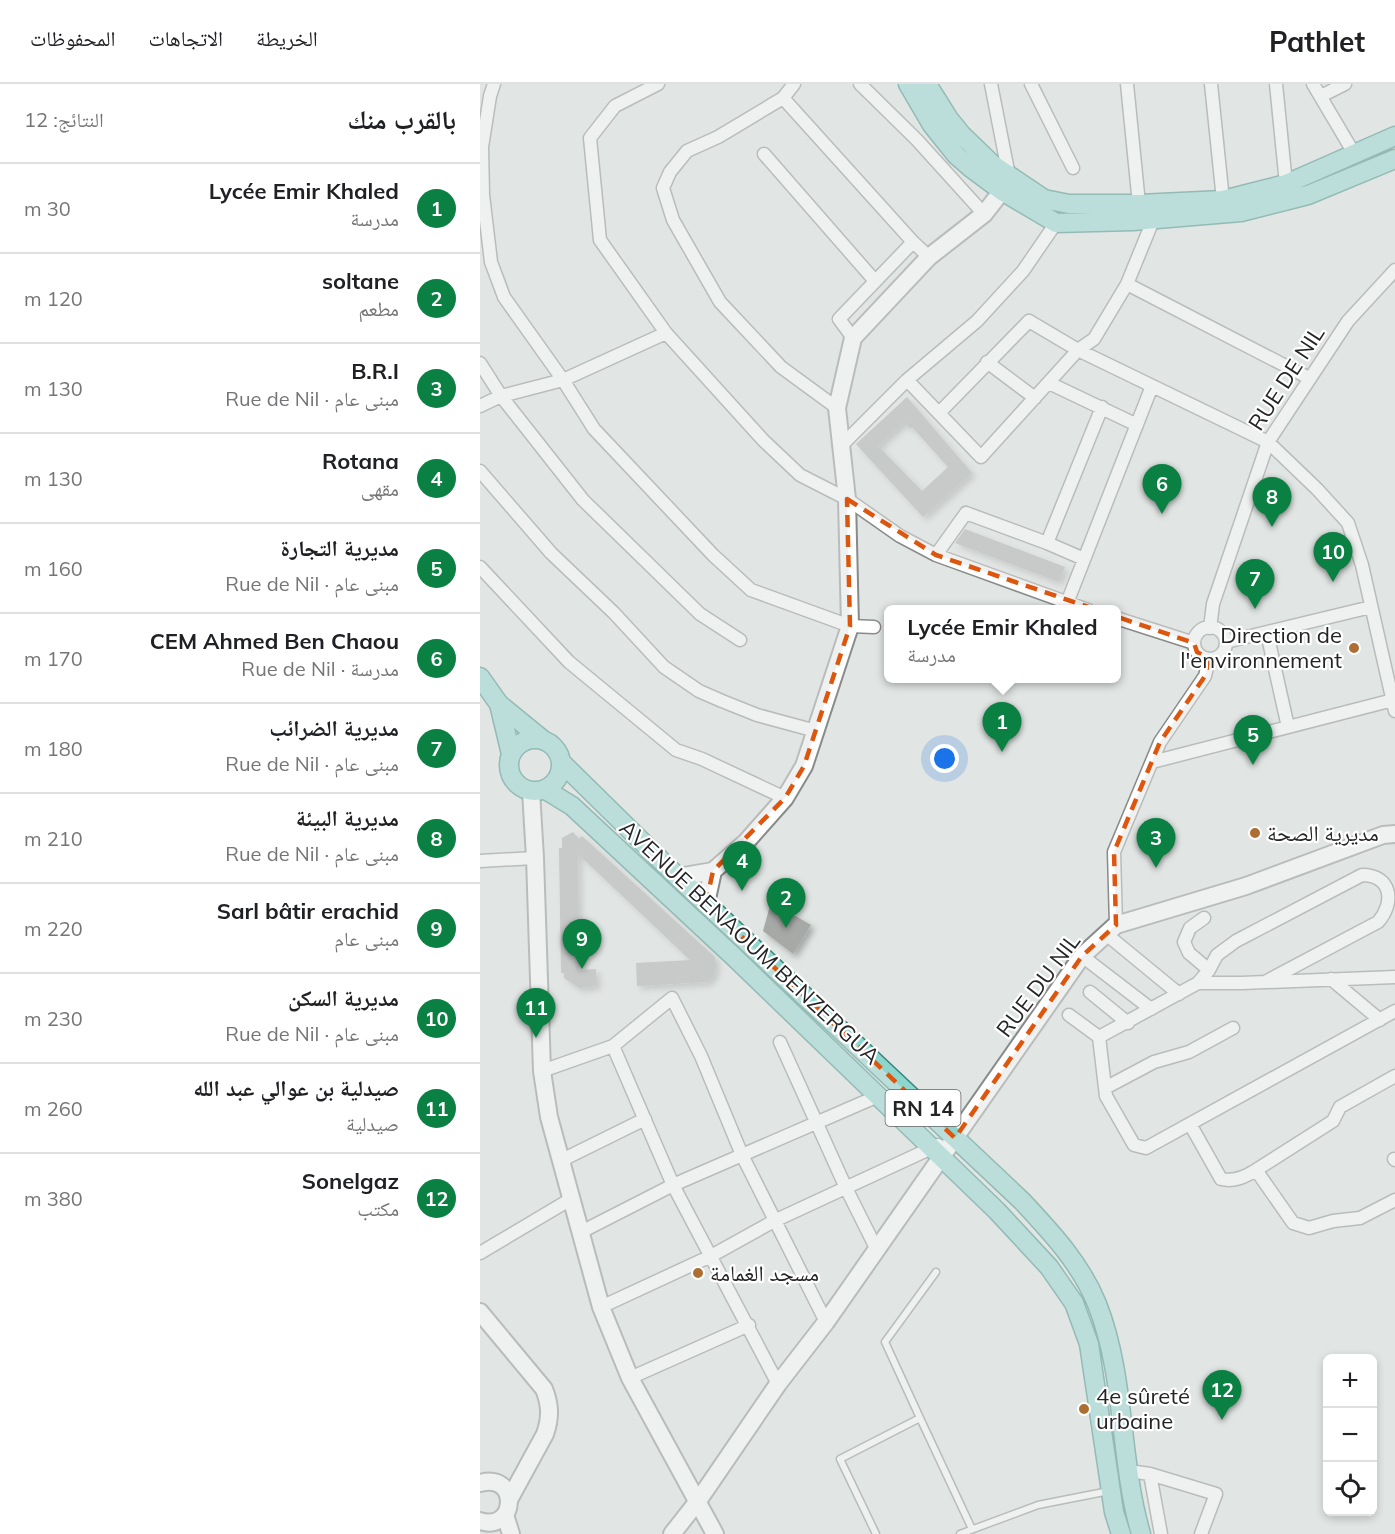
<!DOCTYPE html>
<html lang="ar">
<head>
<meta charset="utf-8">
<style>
  :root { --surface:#fff; --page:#f2f2f2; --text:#202124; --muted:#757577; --line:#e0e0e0; --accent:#0b8043 }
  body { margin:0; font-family:Mulish,"Noto Naskh Arabic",sans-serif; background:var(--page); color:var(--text); direction:rtl }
  .controls { position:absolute; right:18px; bottom:18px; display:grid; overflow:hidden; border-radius:9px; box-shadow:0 3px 9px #0003 }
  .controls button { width:54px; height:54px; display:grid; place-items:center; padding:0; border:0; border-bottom:2px solid var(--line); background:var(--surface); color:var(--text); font:30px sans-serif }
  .you { position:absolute; left:465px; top:675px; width:21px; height:21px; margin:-15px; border:4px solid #fff; border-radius:50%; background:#1a73e8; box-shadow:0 0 0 9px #1a73e833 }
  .badge { display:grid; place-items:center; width:39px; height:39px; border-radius:50%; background:var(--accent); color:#fff; font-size:20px; font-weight:700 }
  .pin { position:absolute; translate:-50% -50px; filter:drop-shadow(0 2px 3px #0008) }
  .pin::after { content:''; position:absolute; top:32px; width:21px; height:18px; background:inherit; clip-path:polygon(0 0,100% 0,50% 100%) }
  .popup { position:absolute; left:404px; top:521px; width:237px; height:78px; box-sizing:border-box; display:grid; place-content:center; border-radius:9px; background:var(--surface); filter:drop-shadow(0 2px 4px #0005); font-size:20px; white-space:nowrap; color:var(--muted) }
  .popup b { font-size:22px; color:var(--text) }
  .popup::after { content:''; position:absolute; left:50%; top:100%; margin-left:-12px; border:12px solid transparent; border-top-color:var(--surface) }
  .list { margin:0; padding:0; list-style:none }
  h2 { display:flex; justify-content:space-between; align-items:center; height:78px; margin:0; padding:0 24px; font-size:26px }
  h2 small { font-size:20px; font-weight:400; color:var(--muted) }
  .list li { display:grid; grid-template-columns:39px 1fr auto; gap:18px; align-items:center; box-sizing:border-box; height:90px; padding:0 24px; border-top:2px solid var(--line) }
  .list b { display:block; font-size:22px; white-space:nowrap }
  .list p { margin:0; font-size:20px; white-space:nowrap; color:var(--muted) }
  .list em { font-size:20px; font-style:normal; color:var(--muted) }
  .icon { flex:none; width:33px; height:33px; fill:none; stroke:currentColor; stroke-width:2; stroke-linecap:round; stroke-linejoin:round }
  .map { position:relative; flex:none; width:915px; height:1450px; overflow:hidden; direction:ltr }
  header { display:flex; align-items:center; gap:36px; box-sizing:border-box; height:84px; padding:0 30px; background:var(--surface); border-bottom:2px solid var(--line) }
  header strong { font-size:28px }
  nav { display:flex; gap:33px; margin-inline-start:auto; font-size:21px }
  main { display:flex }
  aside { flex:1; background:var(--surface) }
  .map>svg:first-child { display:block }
  .building { fill:#a6a9a6; fill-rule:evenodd; filter:url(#shadow) }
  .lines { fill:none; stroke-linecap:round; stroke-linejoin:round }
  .lane-casing { stroke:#878b89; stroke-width:9 }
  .street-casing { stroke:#878b89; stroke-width:15 }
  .secondary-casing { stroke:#878b89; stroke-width:20 }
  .primary-casing { stroke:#36867d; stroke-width:21 }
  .lane { stroke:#fff; stroke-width:6 }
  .street { stroke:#fff; stroke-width:12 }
  .secondary { stroke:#fff; stroke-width:16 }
  .primary { stroke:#8dd6ce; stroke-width:18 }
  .marked { fill:none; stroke:#de560d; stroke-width:4.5; stroke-dasharray:12 8; stroke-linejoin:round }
  .poi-dot { fill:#ac6e33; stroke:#fff; stroke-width:2 }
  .labels { text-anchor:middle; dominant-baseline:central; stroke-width:4.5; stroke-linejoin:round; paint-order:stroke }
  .shield { fill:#fff; stroke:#656665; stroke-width:1.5 }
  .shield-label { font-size:21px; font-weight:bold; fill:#232423 }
  .street-label { font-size:22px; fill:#232423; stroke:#fff }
  .poi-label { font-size:22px; fill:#232423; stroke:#fff; text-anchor:start }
</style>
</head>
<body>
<header>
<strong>Pathlet</strong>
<nav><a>الخريطة</a><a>الاتجاهات</a><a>المحفوظات</a></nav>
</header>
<main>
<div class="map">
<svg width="915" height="1450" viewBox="0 0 915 1450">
  <defs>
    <filter id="shadow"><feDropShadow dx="4" dy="4" stdDeviation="3" flood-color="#0004"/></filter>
  </defs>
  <rect width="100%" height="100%" fill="#e1e5e3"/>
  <path class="building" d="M427,313L492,389L443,433L376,360ZM424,338L430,344L432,343L468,383L442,407L398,362Z
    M485,445L585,483L579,498L475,459Z
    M93,748L99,755L102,752L235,873L236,882L234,891L228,898L157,902L156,879L210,876L98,770L99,886L116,885L117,902L99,904L84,894V889H81L79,764H82V754Z
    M291,818L331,841L313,870L283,847Z"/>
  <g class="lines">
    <defs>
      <path id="lane" d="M440,1334L405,1258L456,1188
        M396,1450L360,1375L440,1334L492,1445
        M480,1450L558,1421L629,1407"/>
      <path id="street" d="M14,0L10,12L2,63L3,111L11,178L24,213L83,296L114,345L233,471L271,506L370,542L394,543
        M178,0L135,22L110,54L120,156L186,249L283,356L320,391L367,415L420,452L456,471L608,526
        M314,0L303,14L238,53L207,67L190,88L183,104L193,136L240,218L301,283L357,324
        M380,0L437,56L504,130
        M511,0L529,92
        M551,0L593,84
        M647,0L659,120
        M731,0L743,116
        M796,0L806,100
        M833,0L875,71
        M841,12L865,0
        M303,14L433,158L449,173
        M284,70L395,197
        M647,200L829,294
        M373,254L359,235L433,158
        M507,278L555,314
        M0,279L21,312L103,416L220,530L260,556
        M427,296L497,237L543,187L576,139
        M569,299L657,341
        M0,322L21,312L83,296L186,249
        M459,329L549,237L598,266L614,255L647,200L676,129
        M362,361L427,296L501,373L598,266L788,358L837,405L868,439L882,481L915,627
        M0,387L71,469L134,529L184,583L219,607L242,617L277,631L336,647
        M567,459L604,475
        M456,471L486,429L567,459L622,323
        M0,483L89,578L196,666L222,675L305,714
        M587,519L672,302
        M636,534L714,559
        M714 559a16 16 0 1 1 32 0a16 16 0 1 1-32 0Z
        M730,544L733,520L788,358L868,237L915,186
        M787,549L808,643
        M746,558L891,523
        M672,678L913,616
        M0,777L55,774
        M724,834L710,844L704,858L709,869L729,886L737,871L756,857L882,791C912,791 915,819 898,838L785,898
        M636,841L634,768L680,658L725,592L729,575
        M626,850L699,910
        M602,872L671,925
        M729,886L718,899L619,953L626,1012L654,1061L666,1064L915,927
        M851,895L900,936
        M718,899H762L915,893
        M610,908L648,939
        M589,931L619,953
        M300,958L366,1104L397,1166
        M133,962L193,1101L298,1300
        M62,987L133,962L192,914L221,972L262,1071L346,1238
        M625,1004L674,978L709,968L753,944
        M710,1040L741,1095C754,1098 765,1093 776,1086L853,1037L860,1023L915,992
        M914,1075L915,1076
        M80,1077L165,1035
        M776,1086L813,1139L829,1144L853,1137L880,1134L915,1116
        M101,1148L193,1101L398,1012
        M0,1169L91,1115
        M121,1223L231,1172L294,1137L458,1061
        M150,1294L269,1241
        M649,1387L670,1390L736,1410L721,1450
        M670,1390L681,1450"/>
      <path id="secondary" d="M51,707L55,774L62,987L69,1033L121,1223L150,1294L235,1450
        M233,787L266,758L305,714L324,682L370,542L367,415L357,324L373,254L449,173L504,130L522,107L527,96
        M198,793L233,787
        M226,819L233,787
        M0,1228L64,1305C70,1320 71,1333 65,1350L29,1416
        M0,1399C40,1388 37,1449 0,1437
        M25,1431L31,1450
        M192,1450L218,1417L298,1300L346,1238L602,872L636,841L766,802L903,751L915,750"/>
      <path id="primary" d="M428,0L452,41L476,71L491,84L522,107L576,139L653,137L761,128L828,111L915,75
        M447,0L469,35L482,51L512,80L564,115L589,120H659L743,116L806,100L915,52
        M0,593L19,620L31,670
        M19,620L63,656
        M29 681a26 26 0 1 1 52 0a26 26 0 1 1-52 0Z
        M82,679L198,793L542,1117C571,1148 601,1180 617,1220C646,1293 639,1375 661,1450
        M66,706L92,722L253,872L398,1012L517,1127L569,1183L594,1219L609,1260L634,1428L641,1450"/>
    </defs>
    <use href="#lane" class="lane-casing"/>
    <use href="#street" class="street-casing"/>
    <use href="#secondary" class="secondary-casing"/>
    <use href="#primary" class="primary-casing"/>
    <use href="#lane" class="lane"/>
    <use href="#street" class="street"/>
    <use href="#secondary" class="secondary"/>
    <use href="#primary" class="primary"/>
  </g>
  <path d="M0 0H915V1450H0ZM367,415L456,471L714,559L717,568L729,575L725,592L680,658L634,768L636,841L602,872L475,1054L226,819L233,787L305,714L324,682L370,542Z" fill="#e1e5e3" fill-opacity=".55" fill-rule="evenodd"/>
  <path class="marked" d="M367,415L456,471L714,559L717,568L729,575L725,592L680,658L634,768L636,841L602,872L475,1054L226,819L233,787L305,714L324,682L370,542Z"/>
  <g class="poi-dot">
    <circle cx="874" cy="564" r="6"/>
    <circle cx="775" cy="749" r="6"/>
    <circle cx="218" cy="1189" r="6"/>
    <circle cx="604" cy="1325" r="6"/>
  </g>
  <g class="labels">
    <rect class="shield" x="405.5" y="1006" width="75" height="36" rx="4.5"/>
    <g class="shield-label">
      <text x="443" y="1024">RN 14</text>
    </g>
    <g class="street-label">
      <text transform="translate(806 294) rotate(-57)">RUE DE NIL</text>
      <text transform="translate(270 858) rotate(43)">AVENUE BENAOUM BENZERGUA</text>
      <text transform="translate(558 901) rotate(-53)">RUE DU NIL</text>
    </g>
    <g class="poi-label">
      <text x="862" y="551" text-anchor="end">Direction de<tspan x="862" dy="25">l'environnement</tspan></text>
      <text x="787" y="749">مديرية الصحة</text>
      <text x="230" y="1189">مسجد الغمامة</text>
      <text x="616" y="1312">4e sûreté<tspan x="616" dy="25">urbaine</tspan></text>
    </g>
  </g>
</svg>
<div class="controls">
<button>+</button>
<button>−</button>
<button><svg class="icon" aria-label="locate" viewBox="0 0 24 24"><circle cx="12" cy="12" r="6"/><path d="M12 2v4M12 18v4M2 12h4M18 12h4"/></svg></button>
</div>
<div class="you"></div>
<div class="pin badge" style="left:522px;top:668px">1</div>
<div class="popup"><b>Lycée Emir Khaled</b>مدرسة</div>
<div class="pin badge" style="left:306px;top:844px">2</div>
<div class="pin badge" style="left:676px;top:784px">3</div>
<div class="pin badge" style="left:262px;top:807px">4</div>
<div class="pin badge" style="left:773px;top:681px">5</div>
<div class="pin badge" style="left:682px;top:430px">6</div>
<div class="pin badge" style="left:775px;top:525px">7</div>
<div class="pin badge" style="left:792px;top:443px">8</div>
<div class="pin badge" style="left:102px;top:885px">9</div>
<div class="pin badge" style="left:853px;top:498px">10</div>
<div class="pin badge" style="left:56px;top:954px">11</div>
<div class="pin badge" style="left:742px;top:1336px">12</div>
</div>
<aside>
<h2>بالقرب منك<small>النتائج: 12</small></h2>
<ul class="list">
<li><span class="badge">1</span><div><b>Lycée Emir Khaled</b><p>مدرسة</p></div><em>30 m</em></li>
<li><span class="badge">2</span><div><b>soltane</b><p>مطعم</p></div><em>120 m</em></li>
<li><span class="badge">3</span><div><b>B.R.I</b><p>مبنى عام · Rue de Nil</p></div><em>130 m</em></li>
<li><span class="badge">4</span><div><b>Rotana</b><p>مقهى</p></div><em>130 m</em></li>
<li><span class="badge">5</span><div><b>مديرية التجارة</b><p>مبنى عام · Rue de Nil</p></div><em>160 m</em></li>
<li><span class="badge">6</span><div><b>CEM Ahmed Ben Chaou</b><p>مدرسة · Rue de Nil</p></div><em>170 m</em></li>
<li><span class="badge">7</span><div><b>مديرية الضرائب</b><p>مبنى عام · Rue de Nil</p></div><em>180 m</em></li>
<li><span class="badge">8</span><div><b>مديرية البيئة</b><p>مبنى عام · Rue de Nil</p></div><em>210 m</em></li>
<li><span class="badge">9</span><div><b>Sarl bâtir erachid</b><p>مبنى عام</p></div><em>220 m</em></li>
<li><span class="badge">10</span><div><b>مديرية السكن</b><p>مبنى عام · Rue de Nil</p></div><em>230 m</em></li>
<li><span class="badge">11</span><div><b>صيدلية بن عوالي عبد الله</b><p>صيدلية</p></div><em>260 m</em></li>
<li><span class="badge">12</span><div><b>Sonelgaz</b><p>مكتب</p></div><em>380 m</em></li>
</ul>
</aside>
</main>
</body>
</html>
